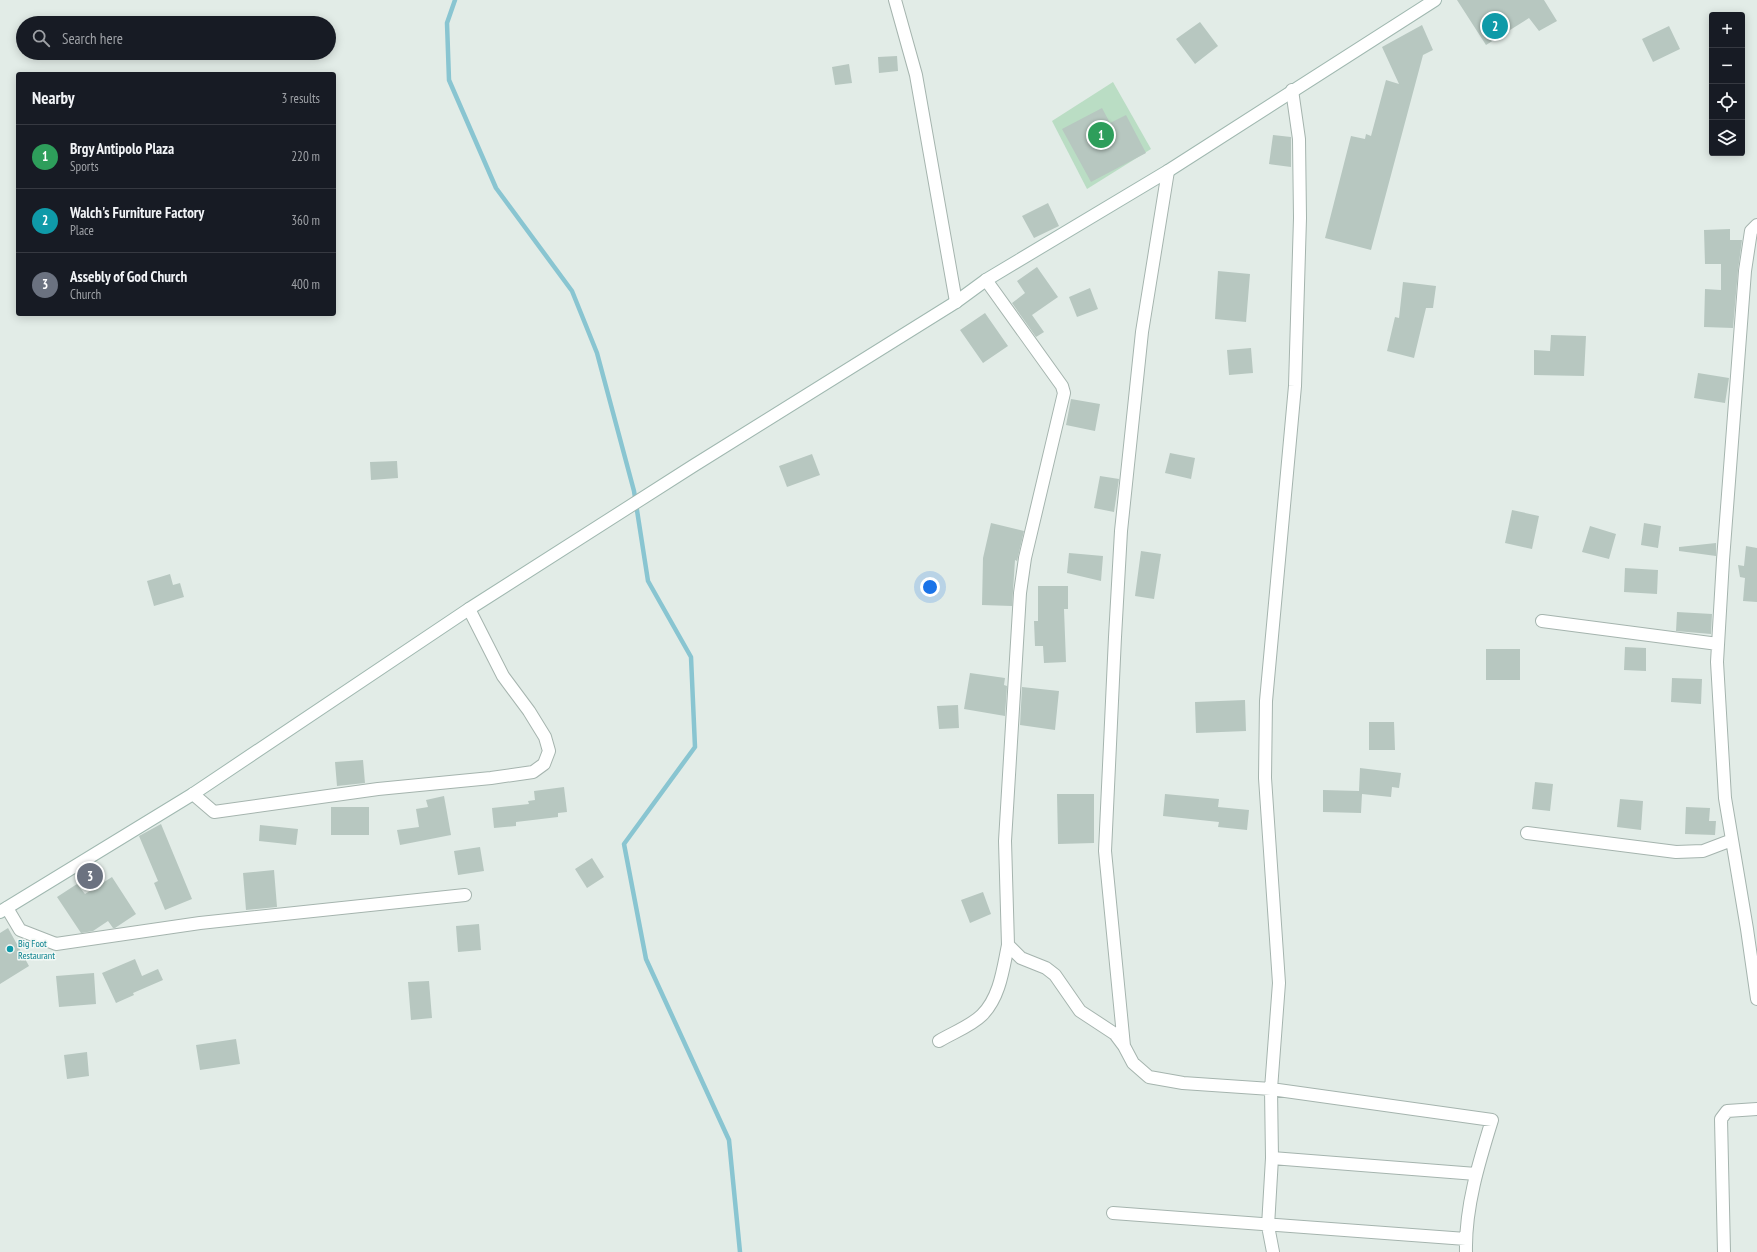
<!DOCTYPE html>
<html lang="en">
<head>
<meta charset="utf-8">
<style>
  :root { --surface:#171b24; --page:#242831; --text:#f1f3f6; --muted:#9ea1a6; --line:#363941; --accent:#d93025 }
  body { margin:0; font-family:"PT Sans Narrow",sans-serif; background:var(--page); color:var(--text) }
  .controls { position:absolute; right:12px; top:12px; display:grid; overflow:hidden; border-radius:4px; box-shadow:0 2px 10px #0003 }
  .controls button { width:36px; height:36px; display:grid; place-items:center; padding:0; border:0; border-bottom:1px solid var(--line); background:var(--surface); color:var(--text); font:20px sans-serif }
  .you { position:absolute; left:930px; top:587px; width:14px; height:14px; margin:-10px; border:3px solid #fff; border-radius:50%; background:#1a73e8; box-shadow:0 0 0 6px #1a73e833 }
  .badge { display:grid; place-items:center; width:26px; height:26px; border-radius:50%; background:var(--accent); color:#fff; font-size:13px; font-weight:700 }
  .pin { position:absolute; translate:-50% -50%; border:2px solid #fff; box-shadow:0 1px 4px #0006 }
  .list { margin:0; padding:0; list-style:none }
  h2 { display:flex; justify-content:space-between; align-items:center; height:52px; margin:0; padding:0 16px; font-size:17px }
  h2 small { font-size:13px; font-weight:400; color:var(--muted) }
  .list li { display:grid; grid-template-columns:26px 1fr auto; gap:12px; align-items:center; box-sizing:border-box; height:64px; padding:0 16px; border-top:1px solid var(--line) }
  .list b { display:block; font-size:15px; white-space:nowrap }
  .list p { margin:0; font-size:13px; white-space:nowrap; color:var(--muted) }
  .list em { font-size:13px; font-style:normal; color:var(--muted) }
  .icon { flex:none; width:22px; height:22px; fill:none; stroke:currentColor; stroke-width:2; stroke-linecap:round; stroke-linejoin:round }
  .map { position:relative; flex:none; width:1757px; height:1252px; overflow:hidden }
  .search { position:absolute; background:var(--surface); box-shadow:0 2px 10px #0003; left:16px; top:16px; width:320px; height:44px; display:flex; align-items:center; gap:10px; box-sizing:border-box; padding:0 14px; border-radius:22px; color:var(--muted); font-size:15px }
  .panel { position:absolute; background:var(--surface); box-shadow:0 2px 10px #0003; left:16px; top:72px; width:320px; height:244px; border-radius:4px }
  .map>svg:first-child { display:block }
  .green { fill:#baddc4 }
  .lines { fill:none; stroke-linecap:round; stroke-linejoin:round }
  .stream { stroke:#89c5d1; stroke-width:4.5 }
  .building { fill:#b7c7c0 }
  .street-casing { stroke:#a5b4ae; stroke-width:14 }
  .secondary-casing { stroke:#a0b8b0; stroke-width:14 }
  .street { stroke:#fff; stroke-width:12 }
  .secondary { stroke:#fff; stroke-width:12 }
  .culture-dot { fill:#0f9aa8; stroke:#f2f8f5; stroke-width:1.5 }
  .labels { text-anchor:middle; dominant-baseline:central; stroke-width:3; stroke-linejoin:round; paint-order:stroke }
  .culture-label { font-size:10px; fill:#0d838f; stroke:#f2f8f5; text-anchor:start }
</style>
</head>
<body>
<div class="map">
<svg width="1757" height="1252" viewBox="0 0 1757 1252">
  <rect width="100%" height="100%" fill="#e2ece7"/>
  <path class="green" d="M1113,82L1151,149L1087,189L1052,121Z"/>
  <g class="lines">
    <path class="stream" d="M455,0L447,23L449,80L496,188L572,291L597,353L634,491L648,581L691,657L695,747L624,844L646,959L729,1140L740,1252"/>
  </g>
  <path class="building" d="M1457,0H1544L1557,21L1539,31L1529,18L1486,45Z
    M1200,22L1218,46L1195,64L1176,39Z
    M1422,25L1433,50L1423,55L1371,250L1325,238L1351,136L1365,139L1366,134L1371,136L1386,80L1399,84L1382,47Z
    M1669,26L1680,49L1653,62L1642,39Z
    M897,56L898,71L879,73L878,57Z
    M849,64L852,83L835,85L832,67Z
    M1102,108L1110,123L1126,115L1146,153L1091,182L1062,129Z
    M1273,135L1291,137V167L1269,164Z
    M1048,203L1059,226L1034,238L1022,216Z
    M1730,229V240H1742L1738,270L1733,328L1704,327L1705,289L1721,290V264H1705L1704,230Z
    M1037,267L1058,297L1032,315L1044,332L1036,337L1012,303L1025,293L1017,281Z
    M1218,271L1250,274L1246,322L1215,319Z
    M1403,282L1436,286L1433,308H1426L1414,358L1387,351L1395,317L1399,318Z
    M1090,288L1098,309L1077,317L1069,297Z
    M985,313L1008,346L983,363L960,330Z
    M1551,335L1586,336L1584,376L1534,375V350L1550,351Z
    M1251,348L1253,373L1229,375L1227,350Z
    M1698,373L1729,378L1725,403L1694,398Z
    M1071,399L1100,404L1095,431L1066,425Z
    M1170,453L1195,458L1191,479L1165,473Z
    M812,454L820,475L787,487L779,466Z
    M397,461L398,478L371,480L370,462Z
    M1100,476L1119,479L1114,512L1094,508Z
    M1512,510L1539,516L1532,549L1505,543Z
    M991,523L1024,531L1017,561L1015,560L1012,606L982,605L983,558Z
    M1644,523L1661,526L1658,548L1641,545Z
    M1590,526L1616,534L1609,559L1582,552Z
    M1716,543V556L1679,551V547Z
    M1746,546L1757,548V602L1743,601L1745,578L1740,577L1738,565L1744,566Z
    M1141,551L1161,554L1154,599L1135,596Z
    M1069,553L1103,556L1101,581L1067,573Z
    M1625,568L1658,570L1657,594L1624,592Z
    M170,574L173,585L180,583L184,597L154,606L147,581Z
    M1038,586H1068V609H1064L1066,662L1044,663L1043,646H1035L1034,621H1038Z
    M1677,612L1712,614L1711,634L1676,631Z
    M1625,647L1646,648V671L1624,670Z
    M1486,649H1520V680H1486Z
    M970,673L1005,678L1004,685L1007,686L1005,716L964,709Z
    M1672,678L1702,679L1701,704L1671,702Z
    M1022,687L1059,691L1055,730L1020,725Z
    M1245,700L1246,731L1196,733L1195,702Z
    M958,705L959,728L939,729L937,706Z
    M1369,722H1394L1395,750H1369Z
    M363,760L365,783L337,786L335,762Z
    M1360,768L1401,773L1399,788L1392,787L1391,797L1362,794L1361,813L1323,812V790L1359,791Z
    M1535,782L1553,784L1550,811L1532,809Z
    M564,787L567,812L558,813V817L516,822V826L494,828L492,808L529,804L528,801L535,800L534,791Z
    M1057,794H1094V843L1058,844Z
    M1165,794L1219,799L1218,807L1249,810L1247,830L1218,827L1219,822L1163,816Z
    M444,796L451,835L400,845L397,830L419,827L416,809L428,807L426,800Z
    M1620,799L1643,801L1641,830L1617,827Z
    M331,807H369V835H331Z
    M1686,807L1710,808L1709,821H1716L1715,835L1685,834Z
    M161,824L192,899L165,910L154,883L158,881L139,836Z
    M260,825L298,829L296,845L259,841Z
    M480,847L484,871L458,875L454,851Z
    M592,858L604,877L587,888L575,869Z
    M274,870L277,907L246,910L243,873Z
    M112,877L136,914L115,928H113L108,921L93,931L81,933L57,897L77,884L85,894Z
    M983,892L991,914L970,923L961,900Z
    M479,924L481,950L458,952L456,926Z
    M8,928L29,966L0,984V933Z
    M135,959L142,976L158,969L163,980L133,993L134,995L116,1003L102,973Z
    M94,973L96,1004L59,1007L56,976Z
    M429,981L432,1018L411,1020L408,982Z
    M236,1039L240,1064L200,1070L196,1045Z
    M87,1052L89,1076L67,1079L64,1055Z"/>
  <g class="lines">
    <defs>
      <path id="street" d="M895,0L916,75L956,302
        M1168,171L1142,332L1121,531L1115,637L1105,851L1124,1046L1133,1063L1149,1077L1183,1083L1271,1089L1492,1120C1479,1162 1465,1207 1466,1252
        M1757,225L1751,231L1745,271L1723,560L1717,662L1725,798L1747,929L1757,999
        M986,280L1062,386L1064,393L1025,558L1020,593L1005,841L1008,945
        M1542,621L1718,644
        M193,794L214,812L378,789L491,778L533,772L544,764L549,751L545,737L529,711L503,676L469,609
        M1527,833L1676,852L1703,851L1732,840
        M7,908L20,930L56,944L200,923L465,895
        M939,1041C952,1033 971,1026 982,1015C1000,997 1003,969 1008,945L1021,958L1046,968L1055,975L1080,1011L1115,1034L1124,1046
        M1272,1158L1476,1174
        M1113,1213L1466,1239
        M1273,1252L1268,1226L1272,1158L1271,1089L1279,983L1265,778L1266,701L1295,386L1300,218L1299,139L1292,90
        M1724,1252L1721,1119L1727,1111L1757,1109"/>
      <path id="secondary" d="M0,912L193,794L469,609L693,466L956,302L986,280L1168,171L1435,0"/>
    </defs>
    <use href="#street" class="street-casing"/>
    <use href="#secondary" class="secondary-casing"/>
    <use href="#street" class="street"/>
    <use href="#secondary" class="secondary"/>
  </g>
  <circle class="culture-dot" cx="10" cy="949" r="4"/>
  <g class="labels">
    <g class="culture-label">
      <text x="18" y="943">Big Foot<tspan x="18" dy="12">Restaurant</tspan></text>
    </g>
  </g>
</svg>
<div class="controls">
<button>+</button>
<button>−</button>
<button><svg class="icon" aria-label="locate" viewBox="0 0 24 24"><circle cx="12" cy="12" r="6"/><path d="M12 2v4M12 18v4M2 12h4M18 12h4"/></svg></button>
<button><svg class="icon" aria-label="layers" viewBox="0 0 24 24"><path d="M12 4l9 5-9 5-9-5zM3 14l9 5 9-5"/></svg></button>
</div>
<div class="you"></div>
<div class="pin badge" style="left:1101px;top:135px;background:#2e9e5b">1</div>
<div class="pin badge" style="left:1495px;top:26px;background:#0f9aa8">2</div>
<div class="pin badge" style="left:90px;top:876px;background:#6b7280">3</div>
<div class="search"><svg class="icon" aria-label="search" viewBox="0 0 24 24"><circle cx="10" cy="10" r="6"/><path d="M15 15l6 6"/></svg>Search here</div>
<section class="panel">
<h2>Nearby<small>3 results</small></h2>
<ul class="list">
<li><span class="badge" style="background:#2e9e5b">1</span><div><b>Brgy Antipolo Plaza</b><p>Sports</p></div><em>220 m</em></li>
<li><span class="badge" style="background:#0f9aa8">2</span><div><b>Walch's Furniture Factory</b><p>Place</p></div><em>360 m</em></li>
<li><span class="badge" style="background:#6b7280">3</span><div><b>Assebly of God Church</b><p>Church</p></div><em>400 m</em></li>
</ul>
</section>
</div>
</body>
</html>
